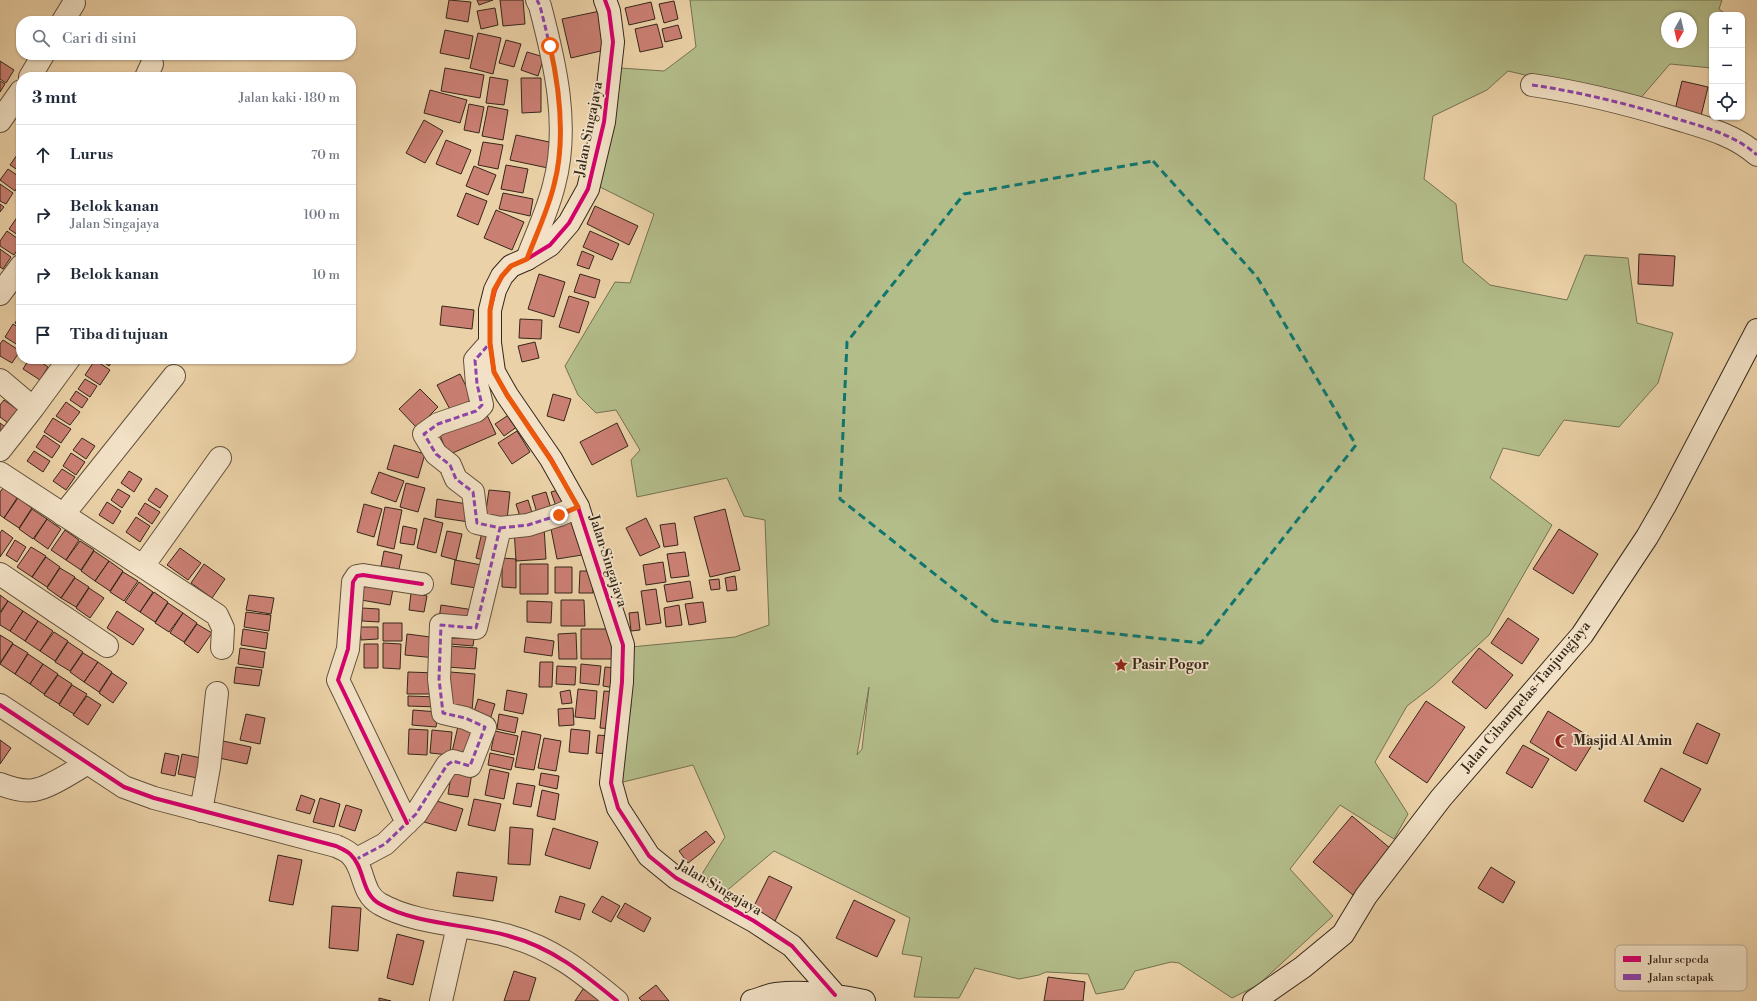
<!DOCTYPE html>
<html lang="id">
<head>
<meta charset="utf-8">
<style>
  :root { --surface:#fff; --page:#f6f6f7; --text:#1f2937; --muted:#747a83; --line:#e0e1e3 }
  body { margin:0; font-family:"Libre Bodoni",serif; background:var(--page); color:var(--text) }
  .controls { position:absolute; right:12px; top:12px; display:grid; overflow:hidden; border-radius:8px; box-shadow:0 1px 3px #0004 }
  .controls button { width:36px; height:36px; display:grid; place-items:center; padding:0; border:0; border-bottom:1px solid var(--line); background:var(--surface); color:var(--text); font:20px sans-serif }
  .compass { position:absolute; left:1661px; top:12px; width:36px; height:36px; border-radius:50%; background:var(--surface); box-shadow:0 1px 3px #0004; rotate:188deg }
  .stop { position:absolute; width:12px; height:12px; margin:-9px; border:3px solid #ea580c; border-radius:50%; background:#fff }
  .stop.end { background:#ea580c; border-color:#fff; box-shadow:0 1px 4px #0008 }
  .list { margin:0; padding:0; list-style:none }
  h2 { display:flex; justify-content:space-between; align-items:center; height:52px; margin:0; padding:0 16px; font-size:17px }
  h2 small { font-size:13px; font-weight:400; color:var(--muted) }
  .list li { display:grid; grid-template-columns:26px 1fr auto; gap:12px; align-items:center; box-sizing:border-box; height:60px; padding:0 16px; border-top:1px solid var(--line) }
  .list b { display:block; font-size:15px; white-space:nowrap }
  .list p { margin:0; font-size:13px; white-space:nowrap; color:var(--muted) }
  .list em { font-size:13px; font-style:normal; color:var(--muted) }
  .icon { flex:none; width:22px; height:22px; fill:none; stroke:currentColor; stroke-width:2; stroke-linecap:round; stroke-linejoin:round }
  .map { position:relative; flex:none; width:1757px; height:1001px; overflow:hidden }
  .search { position:absolute; background:var(--surface); box-shadow:0 1px 3px #0004; left:16px; top:16px; width:340px; height:44px; display:flex; align-items:center; gap:10px; box-sizing:border-box; padding:0 14px; border-radius:16px; color:var(--muted); font-size:15px }
  .panel { position:absolute; background:var(--surface); box-shadow:0 1px 3px #0004; left:16px; top:72px; width:340px; height:292px; border-radius:16px }
  .map>svg:first-child { display:block }
  .green { fill:#b3bd8a; stroke:#747252; fill-rule:evenodd }
  .building { fill:#ca7f73; stroke:#352719 }
  .lines { fill:none; stroke-linecap:round; stroke-linejoin:round }
  .street-casing { stroke:#62523c; stroke-width:24 }
  .secondary-casing { stroke:#352719; stroke-width:24 }
  .street { stroke:#f2e1c6; stroke-width:22 }
  .secondary { stroke:#f2e1c6; stroke-width:22 }
  .quiet { stroke:#8e44ad; stroke-width:3; stroke-dasharray:6 3; stroke-linecap:butt }
  .cycleway-casing { stroke:#f2e1c6; stroke-width:6 }
  .cycleway { stroke:#d6006c; stroke-width:4 }
  .route { stroke:#ea580c; stroke-width:5 }
  .marked { fill:none; stroke:#0f766e; stroke-width:3; stroke-dasharray:8 5; stroke-linejoin:round }
  .labels { text-anchor:middle; dominant-baseline:central; stroke-width:3.5; stroke-linejoin:round; paint-order:stroke }
  .street-label { font-size:14px; fill:#352719; stroke:#f2e1c6 }
  .poi-label { font-size:14px; font-weight:bold; fill:#352719; stroke:#f2e1c6; text-anchor:start }
  .key { fill:#f2e1c6; stroke:#b9a992; stroke-width:1 }
  .key-label { font-size:11px; fill:#352719 }
</style>
</head>
<body>
<div class="map">
<svg width="1757" height="1001" viewBox="0 0 1757 1001">
  <rect width="100%" height="100%" fill="#ebd1a7"/>
  <filter id="stains"><feTurbulence type="fractalNoise" baseFrequency=".005" numOctaves="4"/><feColorMatrix values="0 0 0 0 .2 0 0 0 0 .09 0 0 0 0 .02 0 0 0 .5 -.17"/></filter>
  <radialGradient id="worn" r=".72"><stop offset=".6" stop-color="#630" stop-opacity="0"/><stop offset="1" stop-color="#630" stop-opacity=".3"/></radialGradient>
  <path class="green" d="M690,0H1722L1719,9L1727,15H1712V68L1670,64L1638,101L1508,71L1487,90L1433,116L1424,179L1456,204L1463,262L1490,285L1567,300L1585,255L1628,258L1637,323L1673,333L1658,383L1619,427L1564,420L1539,456L1503,448L1490,478L1552,525L1489,635L1433,686L1407,706L1375,762L1408,814L1394,839L1340,805L1290,869L1333,916L1258,985L1232,998L1179,963L1171,962L1135,971L1124,989L1096,994L1088,974L1046,972L1039,975L1019,979L975,968L959,998L914,997L922,957L902,954L910,918L774,851L724,893L702,874L725,837L693,765L619,783L631,706V647L735,637L769,625L765,520L744,516L727,478L637,497L631,460L640,450L616,410L596,413L578,395L565,366L615,282L630,283L654,214L598,186L620,68L664,71L696,47ZM1667,18H1691V42H1667ZM869,687L862,749L857,755Z"/>
  <path class="building" d="M449,0L471,2L468,22L446,18Z
    M477,0H493L479,5Z
    M500,0H523L525,24L503,26Z
    M674,1L678,19L664,23L659,4Z
    M651,2L655,19L629,25L625,8Z
    M495,8L498,25L481,29L477,11Z
    M600,11L609,49L571,58L562,19Z
    M657,24L663,47L640,52L635,29Z
    M678,25L682,38L665,42L662,29Z
    M445,30L473,36L469,59L440,53Z
    M478,33L501,38L493,74L470,68Z
    M506,40L521,44L514,67L499,63Z
    M527,52L544,57L538,76L521,70Z
    M0,61L14,70L6,83L0,79Z
    M445,68L484,75L480,98L441,91Z
    M490,77L508,80L504,105L486,103Z
    M521,78H541V112L522,113Z
    M0,81L5,84L0,92Z
    M1682,81L1708,87L1701,116L1675,110Z
    M430,90L467,100L460,123L424,113Z
    M469,104L484,107L479,133L464,130Z
    M488,106L508,110L503,140L482,136Z
    M424,120L443,131L425,163L406,153Z
    M516,135L554,143L548,168L510,160Z
    M446,140L471,150L461,174L436,164Z
    M483,142L503,145L498,169L478,165Z
    M17,155L21,157V172L10,165Z
    M506,165L528,169L523,193L501,189Z
    M474,166L496,175L488,195L466,186Z
    M8,169L21,178V181L15,191L0,180Z
    M0,184L13,193L6,204L0,201Z
    M466,193L487,201L478,225L457,216Z
    M503,193L533,199L530,216L499,209Z
    M0,204L4,207L0,212Z
    M595,206L638,226L629,245L587,224Z
    M496,210L524,222L512,250L484,238Z
    M18,216L21,219V237L9,229Z
    M7,231L21,241V244L14,255L0,246V241Z
    M590,231L619,244L612,260L583,247Z
    M0,249L11,257L3,269L0,267Z
    M582,251L594,256L589,269L577,265Z
    M1639,254L1675,256L1673,286L1638,284Z
    M539,274L565,282L554,317L528,309Z
    M580,274L600,280L595,298L574,292Z
    M569,296L589,302L579,333L559,327Z
    M442,306L474,310L472,329L440,325Z
    M21,313V327L15,323Z
    M520,319L542,320L541,339L519,338Z
    M13,324L21,329V347L5,337Z
    M3,340L20,351L12,363L0,356V344Z
    M535,342L539,358L522,362L518,346Z
    M29,359H36L48,367L40,380L23,369Z
    M42,359H54L51,364Z
    M99,359H114L109,366Z
    M95,360L110,370L100,385L85,375Z
    M460,374L476,406L454,417L437,385Z
    M85,379L97,386L90,397L78,389Z
    M420,389L438,407L417,428L399,409Z
    M76,391L88,399L82,408L70,400Z
    M553,394L571,399L564,421L547,416Z
    M4,400L18,410L8,423L0,417V405Z
    M66,402L80,412L70,425L56,416Z
    M513,412L521,424L504,436L495,424Z
    M486,413L496,434L448,455L439,433Z
    M53,418L71,429L61,443L44,432Z
    M0,423L8,429L0,439Z
    M617,423L628,446L592,465L580,442Z
    M517,431L530,452L512,464L498,443Z
    M44,435L60,446L52,458L36,447Z
    M82,438L95,446L86,459L73,450Z
    M394,445L425,454L418,478L387,469Z
    M34,451L50,461L43,472L27,461Z
    M71,453L85,462L76,475L63,466Z
    M62,469L75,477L66,490L53,481Z
    M129,471L142,479L134,492L121,483Z
    M379,472L404,481L396,502L371,493Z
    M406,483L425,488L418,512L400,507Z
    M3,488L17,498L4,518L0,515V492Z
    M156,488L168,496L160,508L148,500Z
    M565,488L572,508L558,512L551,492Z
    M118,489L130,496L122,508L111,500Z
    M489,490L510,492L507,520L485,517Z
    M546,492L553,515L539,520L532,496Z
    M18,498L32,508L19,528L4,518Z
    M437,499L473,505L469,522L435,517Z
    M528,500L534,519L522,523L516,504Z
    M107,502L121,511L113,524L99,515Z
    M145,503L160,512L152,524L138,514Z
    M364,504L382,509L374,537L357,532Z
    M385,507L402,510L394,549L377,545Z
    M32,509L47,519L33,539L19,529Z
    M725,509L740,570L710,577L694,517Z
    M136,517L150,526L140,542L126,532Z
    M424,518L443,523L436,553L417,548Z
    M646,518L660,547L640,556L626,528Z
    M47,519L61,529L48,549L34,539Z
    M575,519L582,555L557,559L550,524Z
    M675,523L678,545L664,547L660,525Z
    M403,526L417,529L414,545L400,543Z
    M544,527L546,559L516,561L514,529Z
    M483,528L494,530L487,561L476,558Z
    M1559,529L1598,554L1573,594L1533,569Z
    M2,530L13,538L0,557V533Z
    M65,530L79,540L66,560L51,550Z
    M447,531L462,534L456,560L441,556Z
    M15,540L26,547L17,562L6,555Z
    M80,541L94,550L81,570L66,560Z
    M31,547L46,556L32,577L17,567Z
    M180,548L201,563L188,580L167,565Z
    M94,551L109,561L95,581L81,571Z
    M384,551L402,555L399,569L381,566Z
    M685,552L689,576L671,578L667,554Z
    M46,557L60,567L47,587L32,577Z
    M502,558L516,559V588L502,587Z
    M455,560L487,566L483,589L451,584Z
    M109,561L123,571L110,591L95,581Z
    M663,562L666,582L646,585L643,565Z
    M204,564L225,579L212,598L191,583Z
    M520,564H548V594H520Z
    M555,567H572V593H555Z
    M60,568L75,577L61,598L47,588Z
    M580,571H593V593H579Z
    M123,572L138,581L124,601L110,592Z
    M735,576L737,590L727,591L725,578Z
    M75,578L89,587L76,607L61,598Z
    M719,579L720,589L711,590L709,580Z
    M690,581L693,598L667,602L664,585Z
    M139,582L153,592L140,612L125,602Z
    M364,584L393,589L390,605L361,600Z
    M89,588L104,598L90,618L76,608Z
    M656,589L661,623L646,625L641,591Z
    M154,592L168,602L155,622L140,612Z
    M411,593L427,596L424,612L409,610Z
    M0,595L8,601L0,612Z
    M249,595L274,598L271,614L246,610Z
    M561,600H584L585,626H561Z
    M8,601L23,611L10,631L0,625V614Z
    M527,601L552,602L551,623L527,622Z
    M703,602L706,622L689,625L685,604Z
    M168,603L183,613L169,632L155,623Z
    M441,605L474,610L472,625L439,619Z
    M679,605L682,625L666,627L664,608Z
    M362,608L379,609V622L362,621Z
    M23,611L38,621L25,641L10,631Z
    M117,611L144,629L133,645L107,628Z
    M246,612L271,615L269,631L244,627Z
    M638,612L640,630L631,631L629,613Z
    M183,613L197,623L184,642L170,633Z
    M1508,618L1539,639L1522,664L1491,643Z
    M38,621L53,631L40,651L25,641Z
    M383,623H402V641H383Z
    M197,624L212,633L198,653L184,643Z
    M360,627H378V639L361,640Z
    M452,627L475,630L473,646L450,644Z
    M243,629L268,633L266,649L241,645Z
    M581,629H613V659H581Z
    M54,632L68,641L55,661L40,651Z
    M576,633L577,659H559L558,634Z
    M407,634L438,638L436,658L405,655Z
    M0,635L13,643L0,663Z
    M526,637L554,641L552,656L524,652Z
    M68,642L83,652L70,671L55,662Z
    M383,643L401,644L400,669L383,668Z
    M13,644L28,653L15,674L0,664Z
    M364,644H378V668H364Z
    M448,646L477,648L475,669L447,667Z
    M240,648L265,652L263,668L238,664Z
    M1479,648L1513,675L1486,709L1452,682Z
    M83,653L98,662L84,682L70,672Z
    M28,654L43,664L30,684L15,674Z
    M98,662L112,672L99,692L84,682Z
    M540,662H553L552,687H539Z
    M43,664L58,674L44,694L30,684Z
    M581,664L601,666L599,685L580,683Z
    M557,666L576,667L575,685L556,684Z
    M236,667L262,670L259,686L234,683Z
    M605,667L617,668L615,688L603,686Z
    M408,672L437,673L436,694H407Z
    M450,672L475,674L472,711L447,709Z
    M112,673L127,683L113,703L99,693Z
    M58,675L72,684L59,704L44,695Z
    M72,685L87,694L74,714L59,705Z
    M578,689L597,691L595,719L575,717Z
    M507,690L527,694L523,714L504,710Z
    M570,690L572,703L562,704L560,692Z
    M604,691L616,692L613,729L600,728Z
    M87,696L101,705L88,725L73,715Z
    M408,696L439,697V707L408,706Z
    M478,699L495,704L488,726L471,721Z
    M1426,701L1465,727L1427,783L1389,757Z
    M573,708L574,725L559,726L558,709Z
    M413,710L438,712L436,727L412,725Z
    M1548,711L1595,740L1576,771L1530,742Z
    M246,714L265,718L260,744L240,740Z
    M499,714L518,718L515,733L497,729Z
    M459,722L477,726L469,760L451,756Z
    M1697,723L1720,734L1707,764L1683,753Z
    M409,729L428,730L427,755L408,754Z
    M571,729L590,731L588,754L569,752Z
    M432,730L452,732L450,755L430,753Z
    M495,731L518,736L514,755L491,750Z
    M522,731L541,735L534,770L515,767Z
    M598,735L610,736L608,754L596,753Z
    M544,738L561,741L556,771L538,768Z
    M0,740L11,748L0,764Z
    M223,741L251,747L247,764L219,758Z
    M1523,745L1549,759L1532,788L1506,773Z
    M165,753L179,756L175,776L161,773Z
    M490,753L514,758L511,770L488,765Z
    M182,754L206,759L202,779L178,774Z
    M453,764L473,767L468,797L448,794Z
    M1661,768L1701,789L1683,822L1644,801Z
    M490,769L509,773L504,799L485,795Z
    M541,773L559,776L557,789L539,785Z
    M517,783L535,786L531,807L513,804Z
    M542,790L559,794L555,820L537,816Z
    M301,795L315,800L310,814L296,810Z
    M320,798L340,804L334,827L313,822Z
    M430,799L463,809L456,831L424,822Z
    M474,799L501,804L495,831L468,825Z
    M346,805L362,810L355,831L339,826Z
    M1352,816L1391,849L1353,895L1313,862Z
    M510,827L533,829L530,865L508,864Z
    M553,828L598,842L590,869L545,855Z
    M706,831L715,842L688,863L679,851Z
    M278,855L302,860L293,905L269,901Z
    M1491,867L1515,882L1503,903L1478,888Z
    M457,872L497,877L493,901L453,896Z
    M769,876L792,887L775,921L752,910Z
    M560,896L585,904L580,920L555,912Z
    M602,896L620,906L611,922L592,912Z
    M854,900L895,920L877,957L836,938Z
    M625,903L651,918L644,932L617,917Z
    M332,906L361,908L358,951L329,948Z
    M397,934L424,941L413,985L387,978Z
    M514,971L536,978L529,1001H504Z
    M1048,977L1085,982L1083,1001H1044Z
    M656,985L669,1001H642L639,998Z
    M583,989L603,1001H575Z
    M379,998L391,1001H379Z"/>
  <g class="lines">
    <defs>
      <path id="street" d="M63,21L74,3
        M30,77L43,55
        M146,77L152,64
        M1532,85C1580,92 1628,104 1674,118C1703,127 1734,134 1757,155
        M0,121L21,91
        M527,259C536,235 548,210 554,185C570,126 555,63 540,6L537,0
        M0,294L21,266
        M0,380L33,408L69,359
        M0,450L33,408
        M0,473L217,615L223,628L222,648
        M63,515L174,376
        M500,528L528,525L559,515L578,507
        M143,566L220,458
        M0,574L107,646
        M0,705L124,787L154,798L336,846C340,848 348,851 351,855C365,868 361,894 380,904C417,925 468,924 509,936C553,948 583,973 617,1001
        M0,784C10,788 23,792 34,790C49,788 74,771 88,763
        M201,811L209,767L217,693
        M407,823L338,680L348,649L353,582L357,576L363,575L422,584
        M355,860L385,844L416,814L447,765L453,761L470,766L485,727L465,718L443,713L439,679L441,625L476,628L500,528L477,523L473,492L456,479L450,465L436,454L424,434L438,424L476,411L482,405L477,384L475,360L490,343
        M441,1001L458,926"/>
      <path id="secondary" d="M605,0L609,11L613,42L604,122L588,189L569,223L550,245L527,259L511,266L502,276L495,290L490,310V343L494,372L507,395L551,459L578,507L623,645L622,682L611,783L618,808L649,856L676,878L754,921L792,946L835,995
        M752,1001C760,999 768,995 776,994C805,990 836,995 864,1001
        M1254,1001L1303,967L1343,934L1366,896L1441,798L1582,635L1647,537L1666,504L1757,330"/>
    </defs>
    <use href="#street" class="street-casing"/>
    <use href="#secondary" class="secondary-casing"/>
    <use href="#street" class="street"/>
    <use href="#secondary" class="secondary"/>
    <path class="quiet" d="M1532,85C1580,92 1628,104 1674,118C1703,127 1734,134 1757,155
      M527,258C536,234 547,211 554,186C570,129 554,61 540,6L537,0
      M500,528L528,525L559,515L578,507
      M355,860L385,844L416,814L447,765L453,761L470,766L485,727L465,718L443,713L439,679L441,625L476,628L500,528L477,523L473,492L456,479L450,465L436,454L424,434L438,424L476,411L482,405L477,384L475,360L490,343"/>
    <defs>
      <path id="cycleway" d="M605,0L609,11L613,42L604,122L588,189L569,223L550,245L527,259L511,266L502,276L495,290L490,310V343L494,372L507,395L551,459L578,507L623,645L622,682L611,783L618,808L649,856L676,878L754,921L792,946L835,995
        M0,705L124,787L154,798L336,846C340,848 348,851 351,855C365,868 361,894 380,904C417,925 468,924 509,936C553,948 583,973 617,1001
        M407,823L338,680L348,649L353,582L357,576L363,575L422,584"/>
    </defs>
    <use href="#cycleway" class="cycleway-casing"/>
    <use href="#cycleway" class="cycleway"/>
  </g>
  <g class="lines">
    <path class="route" d="M550,46C560,91 566,140 554,185C548,210 536,235 527,259L511,266L502,276L494,290L490,310V343L494,372L507,395L551,460L578,507L559,515"/>
  </g>
  <path class="marked" d="M1153,161L1257,277L1356,445L1201,643L994,621L840,499L847,342L964,194Z"/>
  <defs>
    <symbol id="sight-bare" viewBox="-9 -9 18 18"><path d="M0-6L1.8-2.2L6-1.7L2.9 1.2L3.7 5.4L0 3.3L-3.7 5.4L-2.9 1.2L-6-1.7L-1.8-2.2Z" fill="#8f2418" stroke="#f2e1c6" stroke-width="2.5" paint-order="stroke"/></symbol>
    <symbol id="mosque-bare" viewBox="-9 -9 18 18"><path d="M3.5-4.9A6 6 0 1 0 3.5 4.9A5 5 0 1 1 3.5-4.9Z" fill="#8f2418" stroke="#f2e1c6" stroke-width="2.5" paint-order="stroke"/></symbol>
  </defs>
  <g fill-rule="evenodd">
    <use href="#sight-bare" x="1111" y="655" width="20" height="20"/>
    <use href="#mosque-bare" x="1552" y="731" width="20" height="20"/>
  </g>
  <g class="labels">
    <g class="street-label">
      <text transform="translate(589 129) rotate(-79)">Jalan Singajaya</text>
      <text transform="translate(608 561) rotate(72)">Jalan Singajaya</text>
      <text transform="translate(1526 697) rotate(-50)">Jalan Cihampelas-Tanjungjaya</text>
      <text transform="translate(719 888) rotate(30)">Jalan Singajaya</text>
    </g>
    <g class="poi-label">
      <text x="1132" y="665">Pasir Pogor</text>
      <text x="1573" y="741">Masjid Al Amin</text>
    </g>
  </g>
  <rect x="1615" y="945" width="132" height="46" rx="6" class="key"/>
  <rect x="1623" y="956" width="18" height="6" fill="#d6006c"/>
  <rect x="1623" y="974" width="18" height="6" fill="#8e44ad"/>
  <g class="key-label">
    <text x="1648" y="963">Jalur sepeda</text>
    <text x="1648" y="981">Jalan setapak</text>
  </g>
  <rect width="100%" height="100%" filter="url(#stains)"/>
  <rect width="100%" height="100%" fill="url(#worn)"/>
</svg>
<div class="controls">
<button>+</button>
<button>−</button>
<button><svg class="icon" aria-label="locate" viewBox="0 0 24 24"><circle cx="12" cy="12" r="6"/><path d="M12 2v4M12 18v4M2 12h4M18 12h4"/></svg></button>
</div>
<svg class="compass" viewBox="-18 -18 36 36"><path d="M0-13l5 13h-10z" fill="#e53935"/><path d="M0 13l5-13h-10z" fill="#747a83"/></svg>
<div class="stop" style="left:550px;top:46px"></div>
<div class="stop end" style="left:559px;top:515px"></div>
<div class="search"><svg class="icon" aria-label="search" viewBox="0 0 24 24"><circle cx="10" cy="10" r="6"/><path d="M15 15l6 6"/></svg>Cari di sini</div>
<section class="panel">
<h2>3 mnt<small>Jalan kaki · 180 m</small></h2>
<ul class="list">
<li><svg class="icon" aria-label="ahead" viewBox="0 0 24 24"><path d="M12 20V5M6 11l6-6 6 6"/></svg><div><b>Lurus</b></div><em>70 m</em></li>
<li><svg class="icon" aria-label="right" viewBox="0 0 24 24"><path d="M7 20v-9h11M14 6l5 5-5 5"/></svg><div><b>Belok kanan</b><p>Jalan Singajaya</p></div><em>100 m</em></li>
<li><svg class="icon" aria-label="right" viewBox="0 0 24 24"><path d="M7 20v-9h11M14 6l5 5-5 5"/></svg><div><b>Belok kanan</b></div><em>10 m</em></li>
<li><svg class="icon" aria-label="arrive" viewBox="0 0 24 24"><path d="M6 21V4h12l-3 4 3 4H6"/></svg><div><b>Tiba di tujuan</b></div></li>
</ul>
</section>
</div>
</body>
</html>
